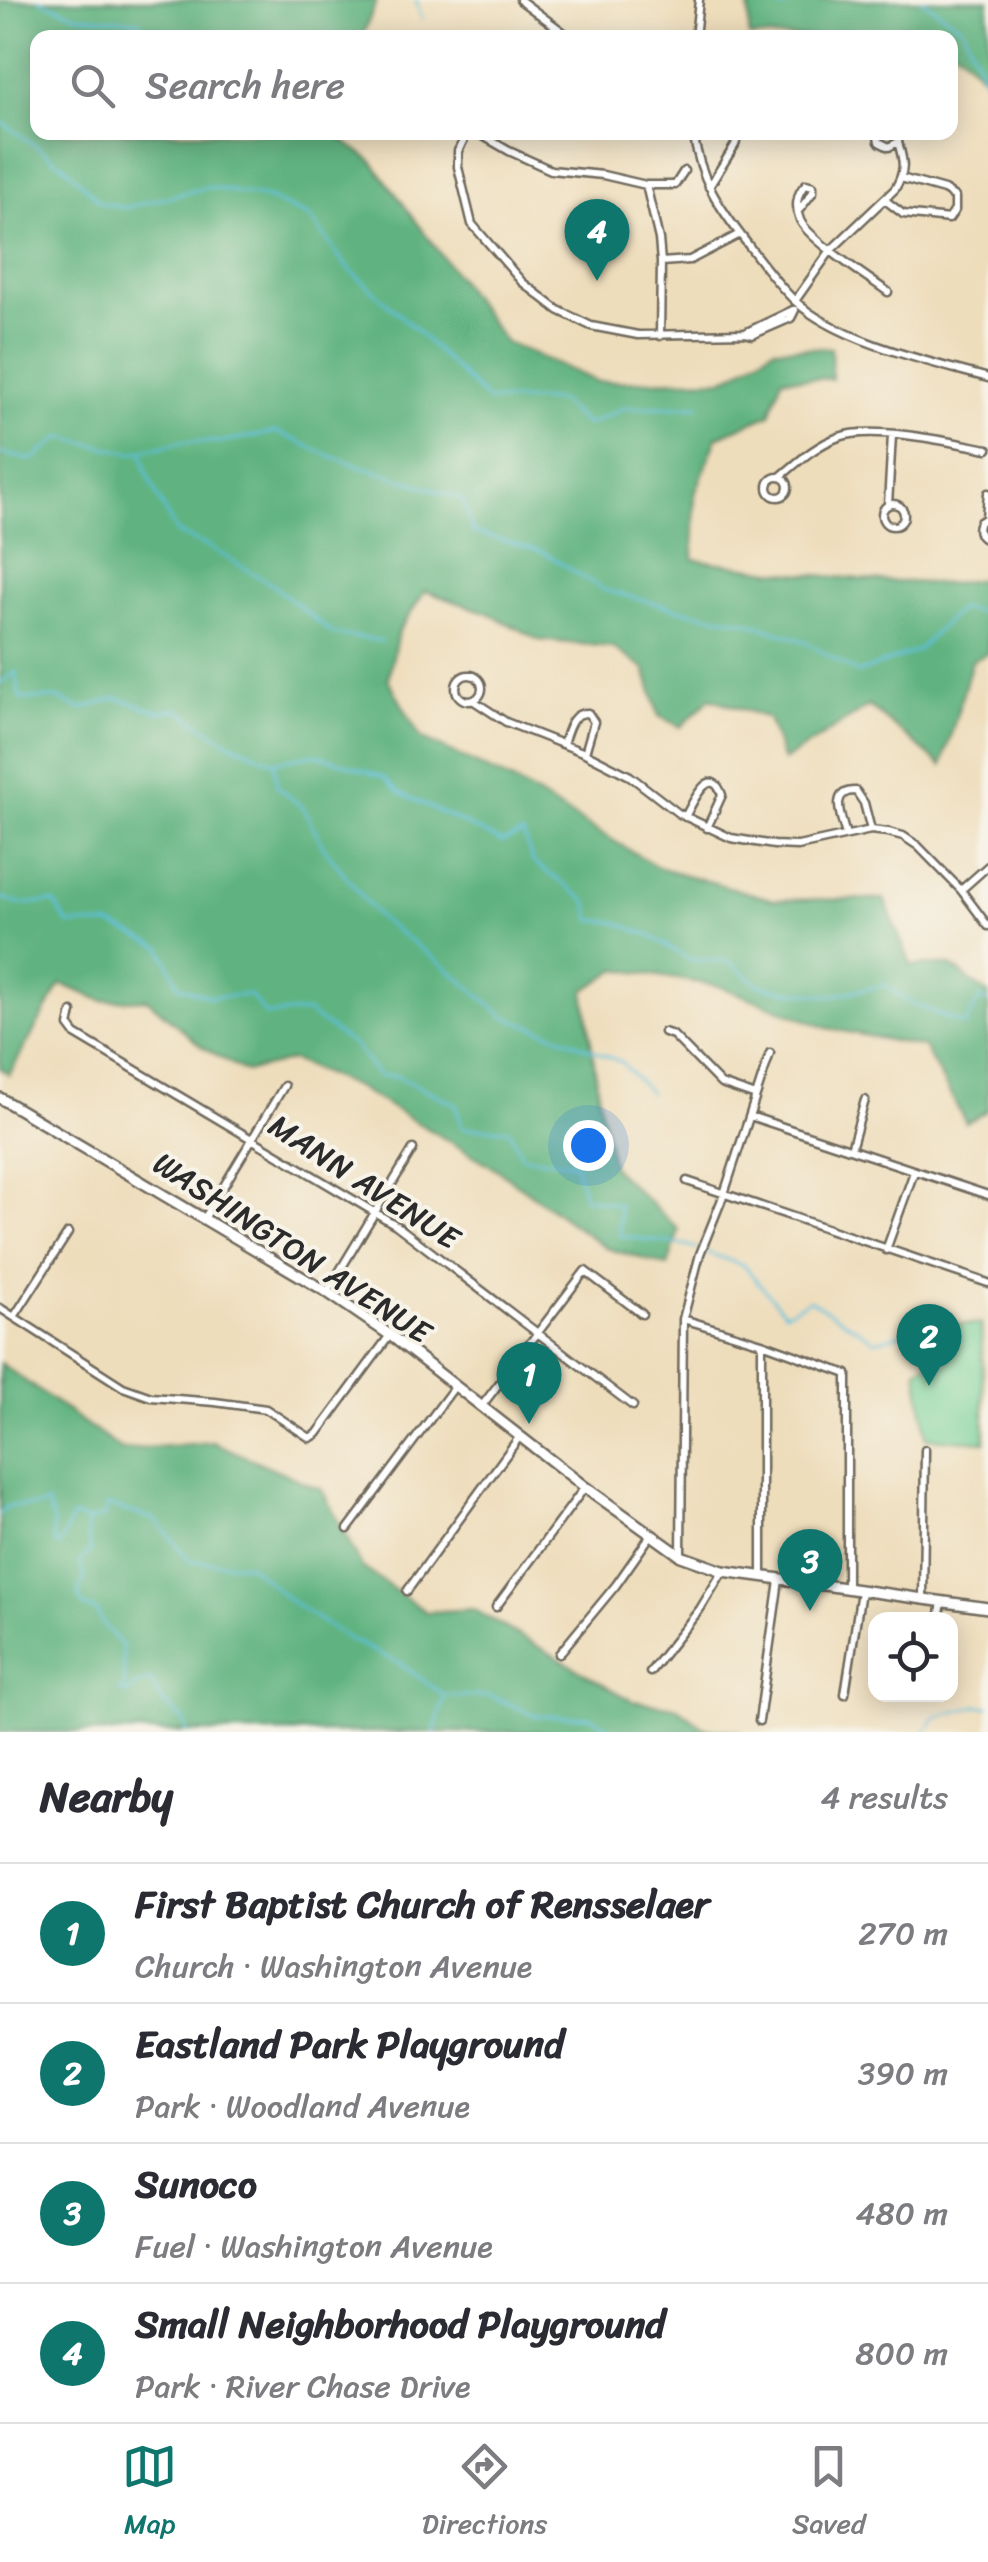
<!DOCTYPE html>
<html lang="en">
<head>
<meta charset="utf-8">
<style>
  :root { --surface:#fff; --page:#f2f2f3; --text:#2b2b33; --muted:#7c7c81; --line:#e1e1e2; --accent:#0f766e }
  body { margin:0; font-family:Sriracha,sans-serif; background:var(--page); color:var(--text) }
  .controls { position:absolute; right:30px; bottom:30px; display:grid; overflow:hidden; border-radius:20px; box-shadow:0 5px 25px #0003 }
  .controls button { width:90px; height:90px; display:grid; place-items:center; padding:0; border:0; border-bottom:2px solid var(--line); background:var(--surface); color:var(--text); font:50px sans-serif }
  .you { position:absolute; left:588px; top:1145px; width:35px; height:35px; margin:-25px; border:8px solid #fff; border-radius:50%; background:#1a73e8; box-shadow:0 0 0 15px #1a73e833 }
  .badge { display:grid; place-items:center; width:65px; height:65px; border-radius:50%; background:var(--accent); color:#fff; font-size:32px; font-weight:700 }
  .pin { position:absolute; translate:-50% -82px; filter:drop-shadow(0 2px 5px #0008) }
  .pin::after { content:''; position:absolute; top:52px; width:35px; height:30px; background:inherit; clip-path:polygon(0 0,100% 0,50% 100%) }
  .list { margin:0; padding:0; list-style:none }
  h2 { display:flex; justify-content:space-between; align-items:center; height:130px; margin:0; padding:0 40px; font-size:42px }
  h2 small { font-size:32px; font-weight:400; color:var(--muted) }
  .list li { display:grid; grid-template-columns:65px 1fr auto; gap:30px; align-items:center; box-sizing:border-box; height:140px; padding:0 40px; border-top:2px solid var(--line) }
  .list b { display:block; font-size:38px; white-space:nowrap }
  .list p { margin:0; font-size:32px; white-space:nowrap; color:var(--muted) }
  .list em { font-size:32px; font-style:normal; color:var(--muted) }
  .icon { flex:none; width:55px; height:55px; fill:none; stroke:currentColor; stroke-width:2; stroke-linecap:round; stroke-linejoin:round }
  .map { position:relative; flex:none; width:988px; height:1732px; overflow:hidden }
  .search { position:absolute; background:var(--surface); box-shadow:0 5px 25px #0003; left:30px; right:30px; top:30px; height:110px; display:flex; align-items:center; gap:25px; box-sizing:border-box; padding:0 35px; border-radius:20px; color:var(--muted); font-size:38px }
  .sheet { height:690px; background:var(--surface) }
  nav { display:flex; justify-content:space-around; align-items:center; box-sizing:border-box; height:140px; border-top:2px solid var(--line); background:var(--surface); font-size:28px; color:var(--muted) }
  nav a { display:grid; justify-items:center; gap:5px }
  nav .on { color:var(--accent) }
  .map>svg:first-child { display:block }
  .green { fill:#77d198; stroke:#517e62; stroke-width:2.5 }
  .forest { fill:#61b380; stroke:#466f56; stroke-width:2.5 }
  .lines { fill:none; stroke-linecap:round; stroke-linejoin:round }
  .stream { stroke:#5fc0dd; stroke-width:2.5 }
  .street-casing { stroke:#6f695d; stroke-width:11 }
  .secondary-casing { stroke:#6f695d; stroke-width:14 }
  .street { stroke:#fff; stroke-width:6 }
  .secondary { stroke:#fff; stroke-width:9 }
  .labels { text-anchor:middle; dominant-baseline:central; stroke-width:8; stroke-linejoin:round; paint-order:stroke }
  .street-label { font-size:32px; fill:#2b2b2b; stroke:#f7f3e8 }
</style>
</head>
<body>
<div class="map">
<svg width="988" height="1732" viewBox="0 0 988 1732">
  <rect width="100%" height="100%" fill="#f7f3e8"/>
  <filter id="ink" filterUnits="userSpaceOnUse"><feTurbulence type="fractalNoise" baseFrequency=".01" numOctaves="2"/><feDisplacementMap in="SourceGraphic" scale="20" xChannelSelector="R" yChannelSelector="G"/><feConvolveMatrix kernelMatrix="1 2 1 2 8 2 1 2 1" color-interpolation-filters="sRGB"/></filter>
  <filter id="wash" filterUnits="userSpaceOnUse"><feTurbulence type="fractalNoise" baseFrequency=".0048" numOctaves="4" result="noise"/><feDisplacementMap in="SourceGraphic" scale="40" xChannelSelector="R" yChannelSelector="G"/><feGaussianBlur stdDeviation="2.25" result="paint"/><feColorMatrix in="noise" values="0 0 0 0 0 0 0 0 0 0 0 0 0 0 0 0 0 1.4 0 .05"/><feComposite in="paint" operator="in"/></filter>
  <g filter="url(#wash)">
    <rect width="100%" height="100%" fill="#edb"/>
    <path class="green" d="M981,1324L985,1442L927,1438L917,1370L938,1358L937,1325Z"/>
    <path class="forest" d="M0,0H377L362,37L38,38V132L332,133L371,160L505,342L598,382L722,379L736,373L774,348H831L832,379L782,378L770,414L717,437L695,494L693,559L772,571L869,580L948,584L988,578V653L972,661L942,766L869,706L783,761L768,718L710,698L681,727L659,716L645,669L612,647L539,640L488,613L425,591L398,632L388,679L421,738L513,781L658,867L774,900L884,899L911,965H950L988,994V1110L966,1123L924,1047L827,1028L719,986L617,969L584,991L600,1105L613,1168L679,1230L668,1266L606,1248L495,1168L356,1087L292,1060L246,1072L201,1046L147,999L103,1001L61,984L9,1075L0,1068Z
      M749,0H988V81L958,51L951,48L950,38C925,38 901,25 876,38L749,37Z
      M0,1363L122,1450L213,1442L322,1490L362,1567L426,1612L473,1609L633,1701L676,1707L705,1728L742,1732H0Z"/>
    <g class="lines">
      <path class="stream" d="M40,0L78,16L139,21L146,38
        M416,0L422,19
        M776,0L781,9L799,0
        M922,0L962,27L988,87
        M0,121L66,167L100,202L124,208L209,187L267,198L310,217L346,266L416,330L488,401L558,400L587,425L624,408L700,406
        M142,451L146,470L158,498L177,533L209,547L273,585L333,634L382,641
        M0,453L32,460L61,437L131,453L183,442H219L277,432L330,456L462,499L473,532L543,552L604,590L681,610L748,622L804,641L858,673L918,650L959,609L988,613
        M0,683L16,672L20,699L57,698L80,709L117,698L159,712L177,709L226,741L274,762L316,754L383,777L400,793L502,842L523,834L533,862L587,901L591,920L615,922L651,936L690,960L729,961L759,985L786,991L830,996L885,985L911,1003L965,1025L980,998L988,1002
        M274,763L277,786L304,809L324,848L379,918L447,968L505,1017L564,1038L621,1062L650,1093
        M0,897L19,904L54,902L68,924L111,925L161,947L179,986L210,997L250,995L266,1015L307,1012L356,1047L378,1076H396L456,1104L462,1128L508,1129L523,1157L575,1163L584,1197L619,1205L620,1236L686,1245L698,1249
        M706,1252L744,1266L785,1313L810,1300L876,1341L918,1329
        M0,1514L7,1506H40L47,1503L53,1522V1540L59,1546L73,1516L87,1521L88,1540L91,1550L80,1562L84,1579L78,1596L83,1606L96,1611L106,1628L122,1645L125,1685L120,1691L127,1694L138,1684L150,1680L162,1701L184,1721L187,1732
        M87,1521L103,1518L108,1505L156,1520L190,1561L249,1565L292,1602L347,1638L401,1664L445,1696H491L537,1716L591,1717L616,1732
        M434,1732L445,1696
        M925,1732L935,1717L977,1706L988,1707"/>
    </g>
  </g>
  <g filter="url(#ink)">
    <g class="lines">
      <defs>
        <path id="street" d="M520,0L571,38
          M695,38L699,0
          M468,132L458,151V167L472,224L522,282L558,310L591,326L638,335L746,333L752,335L791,318L795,310
          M476,132L509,151L551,170L603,175L646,185H675L684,171
          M693,132C700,179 718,206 746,242C761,262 777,284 795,301C839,342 931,362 988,378
          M877,132L879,142L889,147L898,142L900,132
          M646,185L659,239L661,262L660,336
          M709,187L735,145L739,132
          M885,200L903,214L949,219L955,210V197L944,190L901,178
          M800,209L813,192V186L806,184C796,193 795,208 800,220C808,239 869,278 888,292
          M661,262L690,260L740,234
          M795,301L831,250L895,189C906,170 904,162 898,142
          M747,332L793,310
          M768 487a10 10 0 1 1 20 0a10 10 0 1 1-20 0Z
          M780,477C798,462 816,445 839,437C874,425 950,442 988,449
          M882 515a11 11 0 1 1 22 0a11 11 0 1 1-22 0Z
          M888,505L892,435
          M988,517L980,522C976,530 979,538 988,540
          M986,518L988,493
          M456 688a13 13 0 1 1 26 0a13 13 0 1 1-26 0Z
          M474,701L506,722L585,753L630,776L678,813L731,838L774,845L798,846L871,830L888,832L903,836L918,846L961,890L988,926
          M563,744C568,730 571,712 588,713L594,722L585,753
          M685,817C692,804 710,762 722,795L707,828
          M846,835C842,819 828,790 856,791L864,803L871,830
          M961,890L988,866
          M72,1012L69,1026L75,1034L396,1225L633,1406
          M664,1032L673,1035L721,1084L756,1096
          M750,1116L988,1195
          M851,1149L865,1100
          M687,1181L988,1283
          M204,1219L284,1086
          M886,1250L914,1172
          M327,1292L413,1149
          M0,1308L123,1387L151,1397L215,1402L266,1409L310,1438L317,1434L390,1335
          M14,1317L68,1233
          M683,1319L762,1343L847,1374V1589
          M481,1407L585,1271L642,1314
          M348,1529L455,1386
          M681,1555L683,1319L700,1254L724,1194L770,1053
          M762,1576V1344
          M407,1591L520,1436
          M923,1599L925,1450
          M496,1607L585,1487
          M939,1620L942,1602
          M559,1654L616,1585L651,1535
          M650,1672L700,1609L723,1571
          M845,1694L861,1591
          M759,1721L779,1580"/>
        <path id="secondary" d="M0,1098L327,1292L390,1335L585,1487L681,1556L723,1571L988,1608"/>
      </defs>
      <use href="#street" class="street-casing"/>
      <use href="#secondary" class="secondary-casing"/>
      <use href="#street" class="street"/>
      <use href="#secondary" class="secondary"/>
    </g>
  </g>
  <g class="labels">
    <g class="street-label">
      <text transform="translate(364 1182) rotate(33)">MANN AVENUE</text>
      <text transform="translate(292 1248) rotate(33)">WASHINGTON AVENUE</text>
    </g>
  </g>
</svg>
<div class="controls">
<button><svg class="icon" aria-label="locate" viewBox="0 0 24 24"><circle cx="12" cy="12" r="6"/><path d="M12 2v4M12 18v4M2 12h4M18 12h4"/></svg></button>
</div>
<div class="you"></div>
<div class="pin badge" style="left:529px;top:1424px">1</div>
<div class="pin badge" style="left:929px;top:1386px">2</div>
<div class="pin badge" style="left:810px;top:1611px">3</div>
<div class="pin badge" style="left:597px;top:281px">4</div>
<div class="search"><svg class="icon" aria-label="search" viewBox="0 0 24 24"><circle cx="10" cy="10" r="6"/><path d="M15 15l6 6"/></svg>Search here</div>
</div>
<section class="sheet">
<h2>Nearby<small>4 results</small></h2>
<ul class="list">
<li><span class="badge">1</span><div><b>First Baptist Church of Rensselaer</b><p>Church · Washington Avenue</p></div><em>270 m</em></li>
<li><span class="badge">2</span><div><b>Eastland Park Playground</b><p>Park · Woodland Avenue</p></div><em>390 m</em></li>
<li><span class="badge">3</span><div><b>Sunoco</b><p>Fuel · Washington Avenue</p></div><em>480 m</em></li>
<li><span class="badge">4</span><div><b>Small Neighborhood Playground</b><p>Park · River Chase Drive</p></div><em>800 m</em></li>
</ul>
</section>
<nav>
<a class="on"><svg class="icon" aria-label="map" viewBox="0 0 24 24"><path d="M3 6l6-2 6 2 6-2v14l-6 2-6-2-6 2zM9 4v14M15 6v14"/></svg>Map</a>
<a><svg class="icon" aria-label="directions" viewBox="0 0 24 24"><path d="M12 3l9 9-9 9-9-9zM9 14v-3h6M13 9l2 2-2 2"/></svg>Directions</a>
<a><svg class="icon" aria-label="saved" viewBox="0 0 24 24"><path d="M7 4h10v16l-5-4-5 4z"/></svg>Saved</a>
</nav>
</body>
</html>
